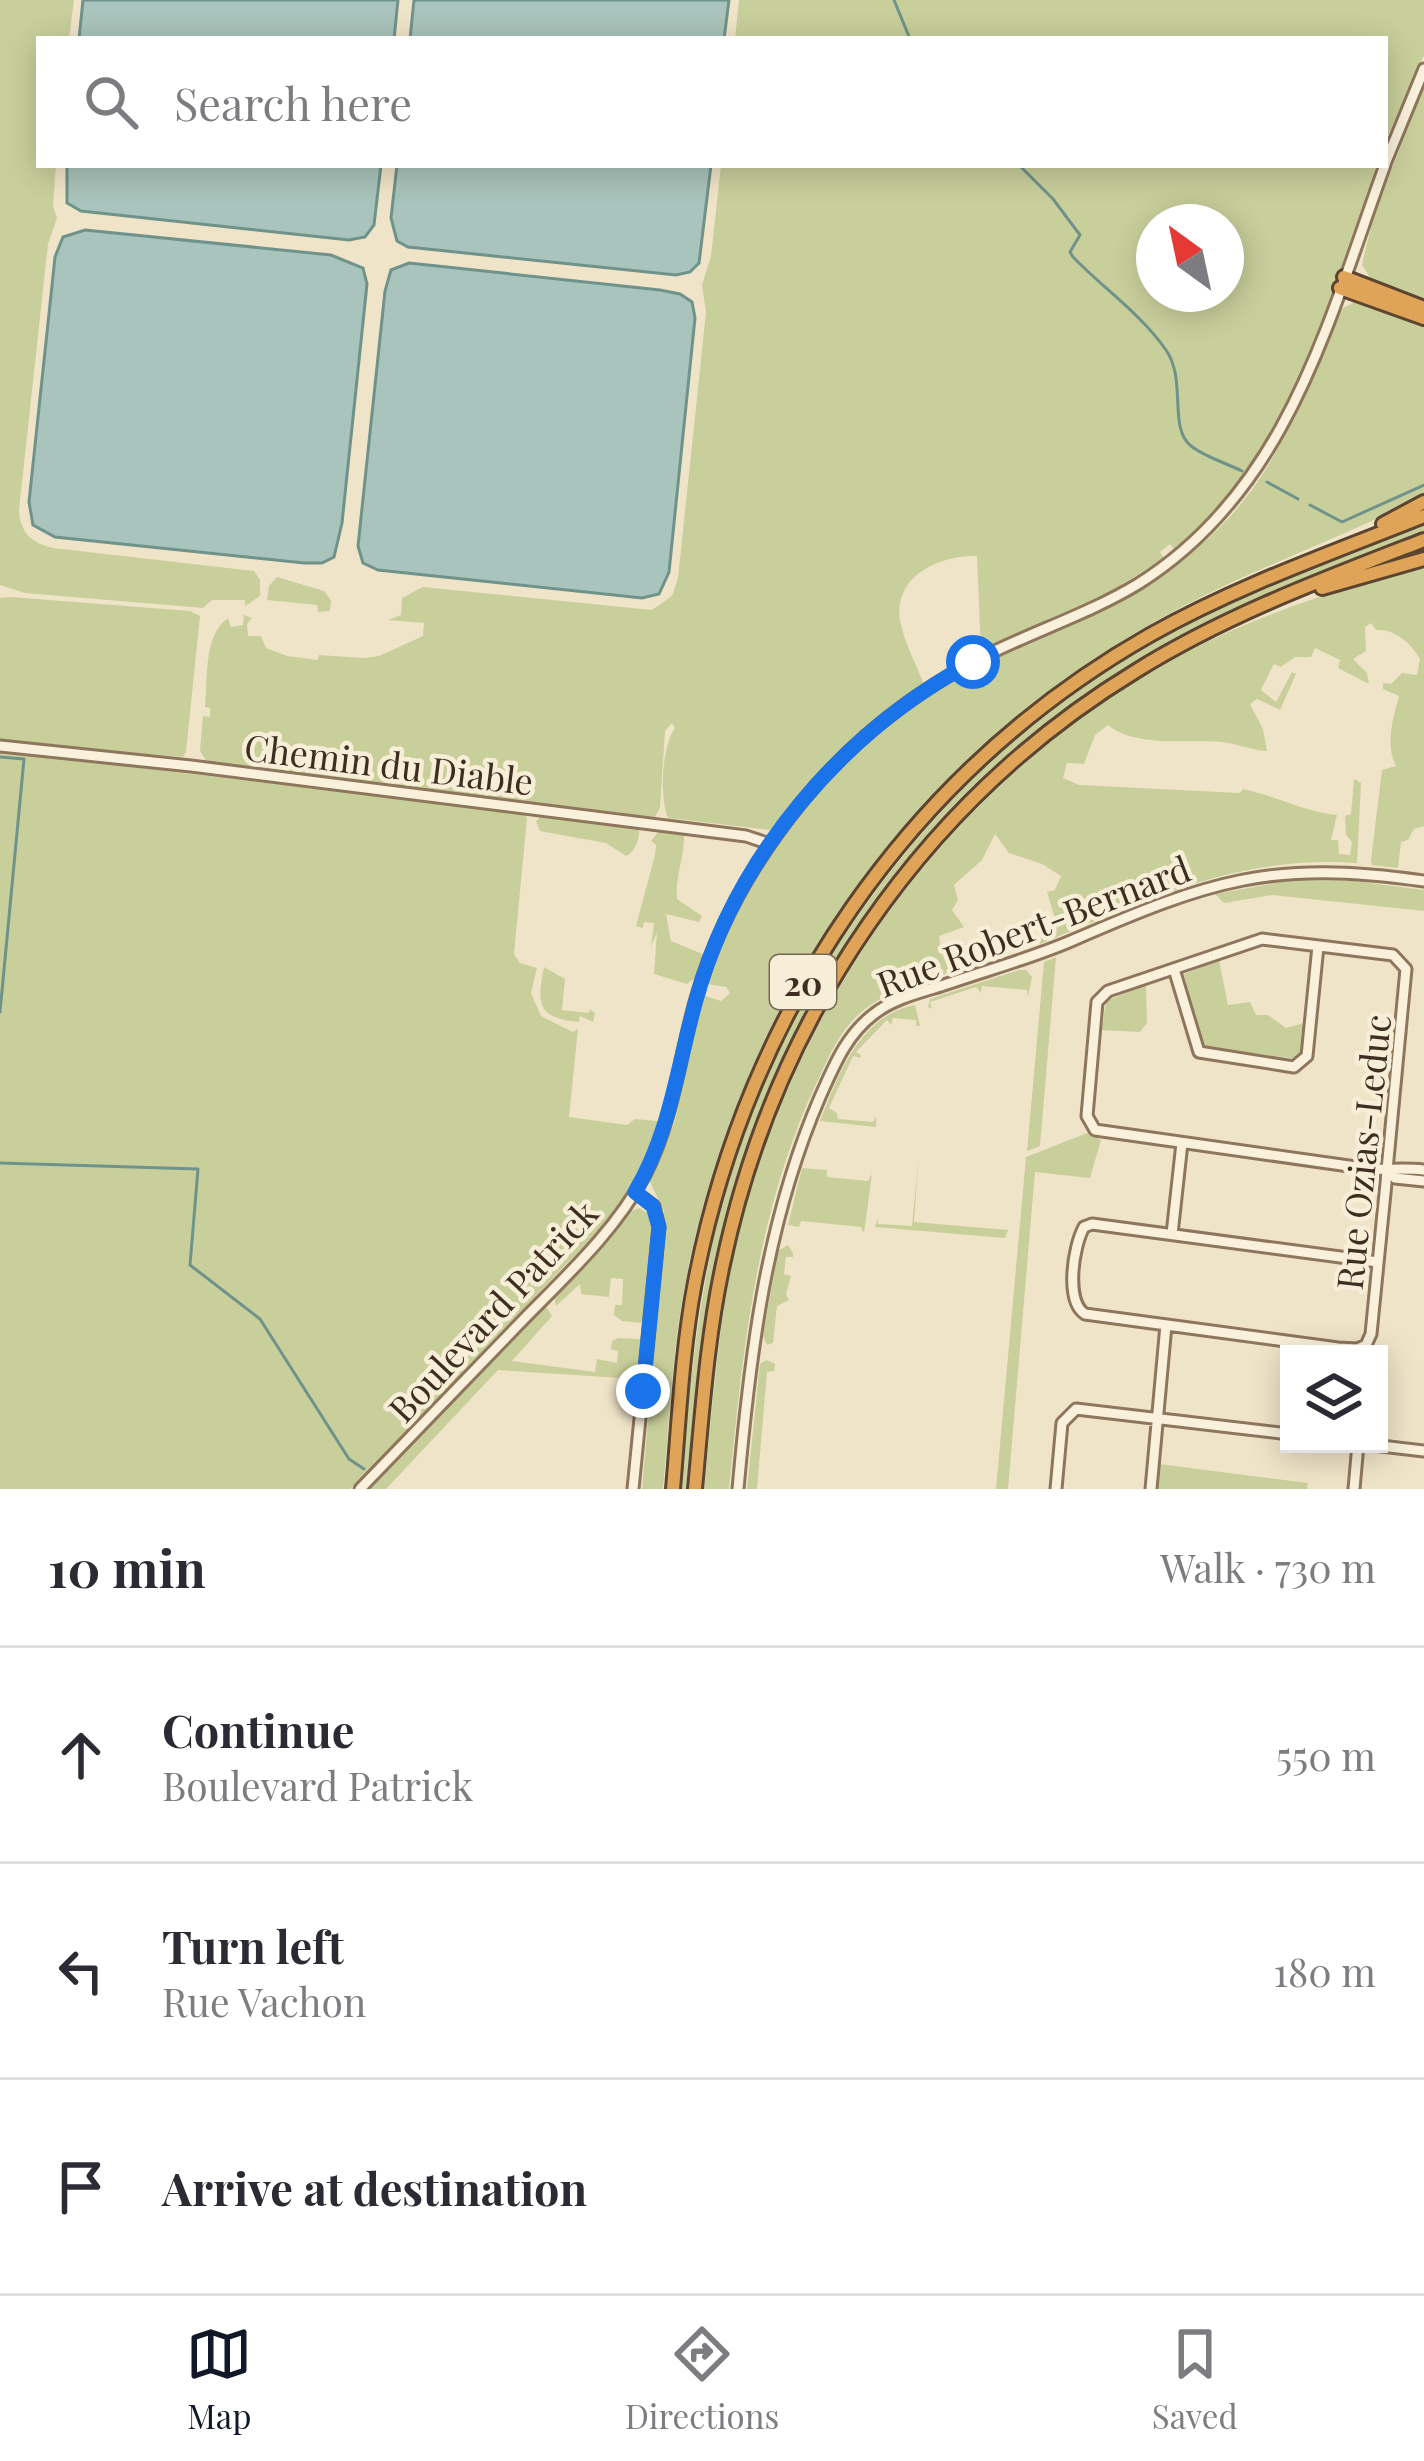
<!DOCTYPE html>
<html lang="en">
<head>
<meta charset="utf-8">
<style>
  :root { --surface:#fff; --page:#f2f2f3; --text:#2b2b33; --muted:#7c7c81; --line:#e1e1e2; --accent:#111827 }
  body { margin:0; font-family:"Playfair Display",serif; background:var(--page); color:var(--text) }
  .controls { position:absolute; right:36px; bottom:36px; display:grid; overflow:hidden; border-radius:0px; box-shadow:0 6px 30px #0003 }
  .controls button { width:108px; height:108px; display:grid; place-items:center; padding:0; border:0; border-bottom:3px solid var(--line); background:var(--surface); color:var(--text); font:60px sans-serif }
  .compass { position:absolute; left:1136px; top:204px; width:108px; height:108px; border-radius:50%; background:var(--surface); box-shadow:0 6px 30px #0003; rotate:327deg }
  .stop { position:absolute; width:36px; height:36px; margin:-27px; border:9px solid #1a73e8; border-radius:50%; background:#fff }
  .stop.end { background:#1a73e8; border-color:#fff; box-shadow:0 3px 12px #0008 }
  .list { margin:0; padding:0; list-style:none }
  h2 { display:flex; justify-content:space-between; align-items:center; height:156px; margin:0; padding:0 48px; font-size:51px }
  h2 small { font-size:39px; font-weight:400; color:var(--muted) }
  .list li { display:grid; grid-template-columns:78px 1fr auto; gap:36px; align-items:center; box-sizing:border-box; height:216px; padding:0 48px; border-top:3px solid var(--line) }
  .list b { display:block; font-size:45px; white-space:nowrap }
  .list p { margin:0; font-size:39px; white-space:nowrap; color:var(--muted) }
  .list em { font-size:39px; font-style:normal; color:var(--muted) }
  .icon { flex:none; width:66px; height:66px; fill:none; stroke:currentColor; stroke-width:2; stroke-linecap:round; stroke-linejoin:round }
  .map { position:relative; flex:none; width:1424px; height:1489px; overflow:hidden }
  .search { position:absolute; background:var(--surface); box-shadow:0 6px 30px #0003; left:36px; right:36px; top:36px; height:132px; display:flex; align-items:center; gap:30px; box-sizing:border-box; padding:0 42px; border-radius:0px; color:var(--muted); font-size:45px }
  .sheet { height:804px; background:var(--surface) }
  nav { display:flex; justify-content:space-around; align-items:center; box-sizing:border-box; height:168px; border-top:3px solid var(--line); background:var(--surface); font-size:33px; color:var(--muted) }
  nav a { display:grid; justify-items:center; gap:6px }
  nav .on { color:var(--accent) }
  .map>svg:first-child { display:block }
  .green { fill:#c9cf9b; fill-rule:evenodd }
  .water { fill:#a9c4bc; stroke:#6f938a; stroke-width:3 }
  .lines { fill:none; stroke-linecap:round; stroke-linejoin:round }
  .stream { stroke:#6f938a; stroke-width:3 }
  .minor-casing { stroke:#8d765c; stroke-width:15 }
  .highway-casing { stroke:#5b4430; stroke-width:18 }
  .minor { stroke:#faf1dc; stroke-width:9 }
  .highway { stroke:#e0a458; stroke-width:12 }
  .route { stroke:#1a73e8; stroke-width:15 }
  .labels { text-anchor:middle; dominant-baseline:central; stroke-width:9; stroke-linejoin:round; paint-order:stroke }
  .shield { fill:#f7eed8; stroke:#756857; stroke-width:3 }
  .shield-label { font-size:33px; font-weight:bold; fill:#3d2e20 }
  .street-label { font-size:36px; fill:#3d2e20; stroke:#f7eed8 }
</style>
</head>
<body>
<div class="map">
<svg width="1424" height="1489" viewBox="0 0 1424 1489">
  <rect width="100%" height="100%" fill="#f0e4c8"/>
  <path class="green" d="M0,0H74L69,39H39V165H56L53,206L57,218L48,244L19,510C20,532 31,543 53,548L254,571L260,580V596L245,606V600H212L203,608L25,593L0,585Z
    M739,0H1424V55L1385,142V39H735Z
    M1424,86V300L1371,279L1362,265L1373,218Z
    M721,165H1377C1325,306 1293,448 1175,550L1170,544L1160,552L1164,558L1105,595L981,652L977,556C941,555 893,575 900,620C904,642 916,664 924,684C864,725 817,774 770,830L668,818C659,797 662,746 675,728L672,723L665,731L660,808L655,817L207,762L200,751L203,716L210,717V708L205,707C208,679 203,635 228,618L231,627L243,625L244,615L252,618L247,624L248,636H261L266,648L287,656L317,660L319,655L364,658L379,656L423,636L424,623L388,620L401,615L402,598L423,587L652,610L672,596L678,578L706,312L702,285L711,256ZM1154,222H1226V294H1154Z
    M1354,302L1424,324V496C1330,544 1228,577 1137,632C904,772 745,998 689,1264C673,1337 670,1414 663,1489H642L665,1231L664,1211L649,1180L675,1121L703,995L721,1001L730,993L726,987L707,984L713,967C769,829 868,717 1004,654C1080,619 1155,591 1216,531C1286,463 1299,393 1340,310Z
    M1424,523V533C1322,573 1221,611 1127,668C903,803 758,1037 710,1290C698,1356 696,1423 689,1489H680C696,1318 710,1182 788,1025C803,994 820,954 847,932C926,814 1031,709 1156,639C1241,592 1334,559 1424,523Z
    M1424,564V826L1414,829L1408,840L1401,842L1398,868L1372,865L1371,860L1382,770L1396,766C1385,745 1393,718 1399,696L1383,689V683L1391,684L1402,673L1417,675L1420,659C1411,643 1395,629 1376,630L1371,623L1365,627L1366,651L1353,659L1367,673L1369,684L1338,668L1340,660L1315,648L1311,657H1295L1281,667L1274,664L1261,690L1276,702L1292,672L1296,674L1280,710L1257,699L1250,704L1263,729L1267,751C1251,750 1238,744 1222,742C1187,739 1136,748 1108,725L1095,735L1084,764L1067,763L1063,778L1079,785L1240,793L1243,789C1277,796 1302,811 1337,815L1331,840H1338L1339,854L1350,855L1352,842L1346,835L1345,816L1351,814L1354,779L1361,783L1357,863C1236,855 1148,900 1040,944L1039,939L1057,925L1047,892L1055,890L1061,876L1042,864L1009,853L995,834L982,860L954,885L958,900L952,910L964,927L939,936L941,951L968,943L978,964C938,977 891,986 859,1014C838,1033 828,1059 816,1084C756,1212 743,1350 729,1489H704C713,1404 718,1319 738,1236C799,990 960,772 1185,653C1260,613 1343,589 1424,564Z
    M277,577L324,591L331,600L330,611L318,612L317,605L267,600L269,586Z
    M11,597L190,611L200,616L186,752L183,757L0,741V598Z
    M0,751L524,814L527,818L514,954L520,963L537,968L531,993L541,1016L573,1032L578,1029L569,1117L627,1125L635,1119L657,1121H660L659,1128L629,1190L601,1228L350,1489H0Z
    M543,815L639,829C640,839 635,852 626,856L606,843L540,831L536,821Z
    M659,831L684,834C685,856 675,876 677,899L702,916L699,922L666,914L671,941L705,955L696,977L687,984L654,974L657,932L651,947L654,923L644,922L643,928L636,926L655,855L656,845L651,841Z
    M1292,880L1355,881L1424,890V911L1272,895L1224,903L1215,894Z
    M1056,957L1040,1146L1027,1151L1044,962Z
    M1219,960L1228,1005L1250,1002L1256,1015H1268L1286,1028L1304,1023L1302,1052L1297,1059L1202,1047L1184,974Z
    M544,967L565,979L562,1010L589,1013L590,1009L595,1013L593,1022L580,1016L579,1022C538,1018 536,1005 544,967Z
    M1019,970H1026L1032,977L1028,997L1027,990L982,986L981,993L976,987L930,1002L932,1009L928,1007L930,999Z
    M1146,985L1147,1023L1140,1032L1102,1030L1106,1001Z
    M915,1005L920,1026H916V1020L893,1018L891,1025L887,1020L856,1052L861,1055L860,1058L853,1056L829,1108L837,1113L838,1119L873,1122L876,1116V1127L820,1121C839,1074 859,1016 915,1005Z
    M1087,1133L1101,1140L1090,1178L1035,1172L1008,1489H996L1026,1157Z
    M919,1155L914,1222L1008,1230L1005,1238L875,1227L878,1218V1224L912,1226Z
    M802,1168L827,1170V1177L868,1181L872,1174L864,1233L861,1227L801,1221L799,1227L788,1225Z
    M639,1208L649,1214L654,1234L644,1323L622,1321L614,1315L615,1305H622L623,1279L611,1278L609,1297L581,1294L580,1284L556,1306L554,1297L629,1212Z
    M788,1245L793,1253V1257H786L784,1274L791,1276L786,1294L789,1300L777,1306L773,1343L767,1345L763,1336L778,1251Z
    M546,1307L552,1316L512,1361L595,1372L597,1359L617,1363L618,1351L611,1349L612,1341L618,1338L639,1339L643,1342L637,1379L498,1370L386,1489H368Z
    M766,1360L775,1364L774,1371L767,1372L757,1489H747L760,1364Z
    M1159,1464L1308,1483L1307,1489H1157Z"/>
  <path class="water" d="M83,0H398L394,39H79Z
    M414,0H729L724,39H410Z
    M67,165H381L374,225L365,237L349,240L81,211L67,203Z
    M397,165H711L699,263L690,272L676,275L408,247L397,241L391,218Z
    M85,230L331,255L363,268L367,284L342,523L334,557L322,563H304L55,537L33,525L29,502L55,257L63,237Z
    M409,263L660,290L680,294L692,302L695,318L669,572L659,594L642,598L378,570L363,563L358,546L385,291L391,270Z"/>
  <g class="lines">
    <path class="stream" d="M894,0L910,39
      M1019,165L1053,199L1080,235L1070,252L1073,257C1103,288 1141,314 1166,350C1187,380 1168,428 1191,446C1205,457 1226,463 1242,471
      M1267,482L1298,499
      M1310,505L1342,522L1424,485
      M0,757L24,759L0,1012
      M0,1163L198,1169L190,1265L260,1319L349,1459L364,1469"/>
    <defs>
      <path id="minor" d="M1385,164L1424,69
        M0,746L191,766L746,836L770,844
        M1174,969L1199,1052L1294,1067L1307,1056L1318,946
        M1387,1170L1395,1178L1424,1181
        M1172,1234L1182,1143
        M1378,1262L1092,1224L1084,1227C1073,1247 1065,1301 1085,1314L1338,1348L1357,1349L1366,1345L1371,1334L1386,1183L1387,1170L1406,969L1393,955L1262,939L1108,991L1097,1002L1087,1116L1095,1130L1370,1169C1389,1170 1405,1168 1424,1170
        M1364,1444L1424,1451
        M360,1489C414,1433 469,1376 523,1320C567,1275 616,1230 645,1175C673,1120 679,1060 695,1002C715,929 754,861 801,803C853,739 917,689 991,653C1040,629 1092,612 1138,584C1288,490 1328,321 1385,165
        M633,1489L659,1227L654,1206L635,1192
        M738,1489C750,1354 766,1222 820,1097C834,1066 846,1035 874,1014C893,999 918,993 941,986C984,971 1029,959 1071,941C1209,881 1272,859 1424,881
        M1056,1489L1062,1423L1076,1409L1289,1434
        M1151,1489L1166,1325
        M1354,1489L1358,1444"/>
      <path id="highway" d="M1344,277L1424,308
        M1340,288L1424,318
        M1383,524L1424,502
        M1322,588L1424,559
        M673,1489C679,1420 682,1350 695,1282C747,1011 909,772 1150,635C1237,586 1331,553 1424,516
        M695,1489C702,1414 707,1338 723,1264C774,1020 921,802 1136,671C1226,615 1326,578 1424,540"/>
    </defs>
    <use href="#minor" class="minor-casing"/>
    <use href="#highway" class="highway-casing"/>
    <use href="#minor" class="minor"/>
    <use href="#highway" class="highway"/>
  </g>
  <g class="lines">
    <path class="route" d="M643,1391L659,1227L653,1206L635,1192C671,1131 677,1067 696,1000C736,856 842,732 973,662"/>
  </g>
  <g class="labels">
    <rect class="shield" x="770" y="955" width="66" height="54" rx="9"/>
    <g class="shield-label">
      <text x="803" y="982">20</text>
    </g>
    <g class="street-label">
      <text transform="translate(389 763) rotate(7)">Chemin du Diable</text>
      <text transform="translate(1033 925) rotate(-21)">Rue Robert-Bernard</text>
      <text transform="translate(1362 1152) rotate(-84)">Rue Ozias-Leduc</text>
      <text transform="translate(492 1310) rotate(-47)">Boulevard Patrick</text>
    </g>
  </g>
</svg>
<div class="controls">
<button><svg class="icon" aria-label="layers" viewBox="0 0 24 24"><path d="M12 4l9 5-9 5-9-5zM3 14l9 5 9-5"/></svg></button>
</div>
<svg class="compass" viewBox="-18 -18 36 36"><path d="M0-13l5 13h-10z" fill="#e53935"/><path d="M0 13l5-13h-10z" fill="#7c7c81"/></svg>
<div class="stop" style="left:973px;top:662px"></div>
<div class="stop end" style="left:643px;top:1391px"></div>
<div class="search"><svg class="icon" aria-label="search" viewBox="0 0 24 24"><circle cx="10" cy="10" r="6"/><path d="M15 15l6 6"/></svg>Search here</div>
</div>
<section class="sheet">
<h2>10 min<small>Walk · 730 m</small></h2>
<ul class="list">
<li><svg class="icon" aria-label="ahead" viewBox="0 0 24 24"><path d="M12 20V5M6 11l6-6 6 6"/></svg><div><b>Continue</b><p>Boulevard Patrick</p></div><em>550 m</em></li>
<li><svg class="icon" aria-label="left" viewBox="0 0 24 24"><path d="M17 20v-9H6M10 6l-5 5 5 5"/></svg><div><b>Turn left</b><p>Rue Vachon</p></div><em>180 m</em></li>
<li><svg class="icon" aria-label="arrive" viewBox="0 0 24 24"><path d="M6 21V4h12l-3 4 3 4H6"/></svg><div><b>Arrive at destination</b></div></li>
</ul>
</section>
<nav>
<a class="on"><svg class="icon" aria-label="map" viewBox="0 0 24 24"><path d="M3 6l6-2 6 2 6-2v14l-6 2-6-2-6 2zM9 4v14M15 6v14"/></svg>Map</a>
<a><svg class="icon" aria-label="directions" viewBox="0 0 24 24"><path d="M12 3l9 9-9 9-9-9zM9 14v-3h6M13 9l2 2-2 2"/></svg>Directions</a>
<a><svg class="icon" aria-label="saved" viewBox="0 0 24 24"><path d="M7 4h10v16l-5-4-5 4z"/></svg>Saved</a>
</nav>
</body>
</html>
